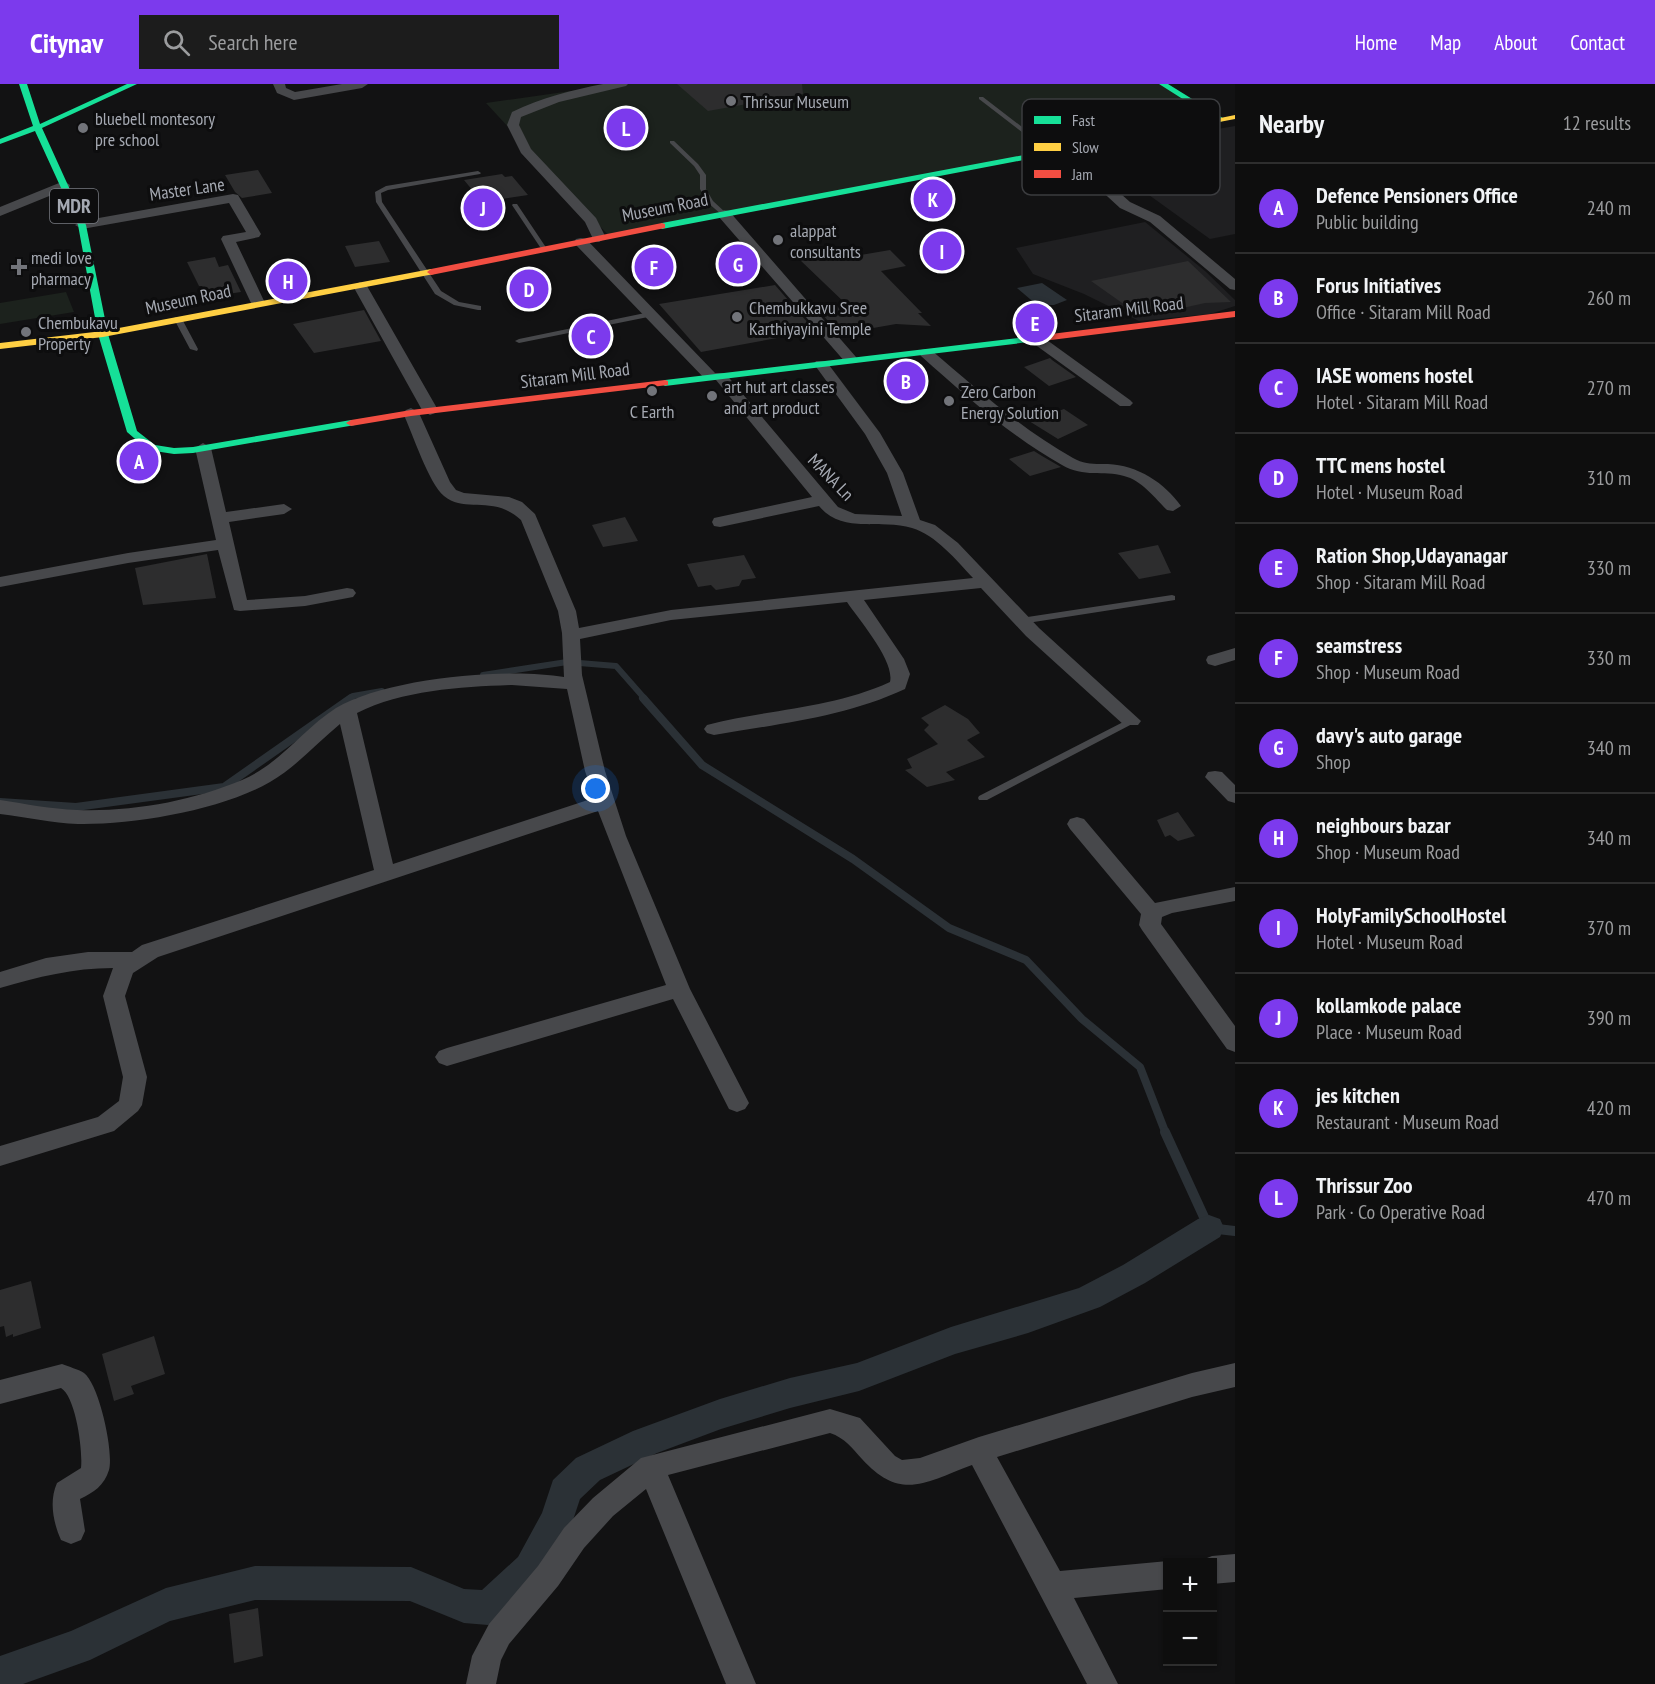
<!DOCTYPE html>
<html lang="en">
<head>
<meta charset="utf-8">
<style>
  :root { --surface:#0e0e0e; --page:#1c1c1c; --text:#f1f3f6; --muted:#9b9c9e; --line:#2e2e2e; --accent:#7c3aed }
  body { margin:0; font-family:"PT Sans Narrow",sans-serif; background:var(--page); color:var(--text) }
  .controls { position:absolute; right:18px; bottom:18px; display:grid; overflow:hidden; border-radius:0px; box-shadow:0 2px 4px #0004 }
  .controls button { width:54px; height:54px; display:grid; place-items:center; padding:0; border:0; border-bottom:2px solid var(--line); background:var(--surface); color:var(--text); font:30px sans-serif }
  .you { position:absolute; left:596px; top:705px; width:21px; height:21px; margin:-15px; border:4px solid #fff; border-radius:50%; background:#1a73e8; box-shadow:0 0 0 9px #1a73e833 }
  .badge { display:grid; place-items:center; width:39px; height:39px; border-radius:50%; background:var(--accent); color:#fff; font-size:20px; font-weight:700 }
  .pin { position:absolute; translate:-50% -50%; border:3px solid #fff; box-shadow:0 2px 6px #0006 }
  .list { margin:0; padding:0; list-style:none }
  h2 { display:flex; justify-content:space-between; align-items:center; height:78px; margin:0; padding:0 24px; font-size:26px }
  h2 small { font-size:20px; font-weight:400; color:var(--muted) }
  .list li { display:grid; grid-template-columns:39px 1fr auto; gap:18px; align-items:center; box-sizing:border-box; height:90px; padding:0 24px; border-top:2px solid var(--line) }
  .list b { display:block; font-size:22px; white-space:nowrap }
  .list p { margin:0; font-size:20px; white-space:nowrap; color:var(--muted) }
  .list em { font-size:20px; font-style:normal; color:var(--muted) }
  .icon { flex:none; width:33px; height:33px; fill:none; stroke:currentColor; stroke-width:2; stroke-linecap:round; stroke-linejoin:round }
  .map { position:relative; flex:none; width:1235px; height:1600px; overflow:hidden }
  header { display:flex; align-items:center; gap:36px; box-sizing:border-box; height:84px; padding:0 30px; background:var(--accent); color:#fff }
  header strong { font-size:28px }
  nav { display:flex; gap:33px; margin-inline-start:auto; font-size:21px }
  .search { width:420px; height:54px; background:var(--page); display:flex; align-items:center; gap:15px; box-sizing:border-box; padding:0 21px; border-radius:0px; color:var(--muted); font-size:22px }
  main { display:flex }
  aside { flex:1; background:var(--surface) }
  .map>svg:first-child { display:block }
  .built { fill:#1f1f21 }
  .green { fill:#1c221d }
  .water { fill:#2b3136 }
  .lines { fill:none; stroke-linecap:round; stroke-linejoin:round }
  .stream-far2 { stroke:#2b3136; stroke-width:6 }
  .stream-far1 { stroke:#2b3136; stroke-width:8 }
  .stream { stroke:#2b3136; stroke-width:10 }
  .canal { fill:#2b3136; fill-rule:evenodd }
  .building { fill:#2d2d2e }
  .lane { fill:#47484b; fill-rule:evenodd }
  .street { fill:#47484b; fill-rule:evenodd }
  .fast { fill:#16e098; fill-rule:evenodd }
  .slow { fill:#ffcf43; fill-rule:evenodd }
  .jam { fill:#f24e42; fill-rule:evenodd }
  .poi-dot { fill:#72747a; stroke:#0d0d0e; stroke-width:2 }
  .labels { text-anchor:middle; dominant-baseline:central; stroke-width:6; stroke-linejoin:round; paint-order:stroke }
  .far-poi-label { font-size:18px; fill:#a5a9b2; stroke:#0d0d0e; text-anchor:start }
  .far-street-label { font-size:18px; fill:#a5a9b2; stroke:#0d0d0e }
  .shield { fill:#0d0d0e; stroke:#777a81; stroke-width:1.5 }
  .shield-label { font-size:20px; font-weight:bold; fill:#a5a9b2 }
  .key { fill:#0d0d0e; stroke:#3b3c3f; stroke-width:1.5 }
  .key-label { font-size:16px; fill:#a5a9b2 }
</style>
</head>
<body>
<header>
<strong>Citynav</strong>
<div class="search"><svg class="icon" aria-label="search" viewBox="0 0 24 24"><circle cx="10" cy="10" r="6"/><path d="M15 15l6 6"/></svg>Search here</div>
<nav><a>Home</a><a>Map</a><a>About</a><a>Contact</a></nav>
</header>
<main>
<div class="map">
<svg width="1235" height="1600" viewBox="0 0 1235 1600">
  <rect width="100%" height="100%" fill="#121213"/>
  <path class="built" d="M1235,42V150L1210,155L1088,67Z
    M1145,138L1205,187L1235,216V222L1210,230L1139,237L1084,210L1033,190L1016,164Z"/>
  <path class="green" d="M620,0H1160L1222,36L609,152L486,19Z
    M66,208L74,228L0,240V219Z"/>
  <path class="water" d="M1042,199L1067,216L1054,221H1037L1017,204Z"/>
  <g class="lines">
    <path class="stream-far2" d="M483,591L567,578L616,582L645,615
      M349,615L353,612L382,607"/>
    <path class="stream-far1" d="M643,614L702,681L853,775L949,844L1026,876L1082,935L1140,983L1166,1050
      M0,718L76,723L224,703L351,614"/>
    <path class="stream" d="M1165,1048L1209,1144L1235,1147"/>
    <path class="canal" d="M1209,1131L1220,1135L1224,1144L1220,1153L1145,1199L1100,1223L1028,1249L955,1270L859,1307L790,1324L721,1345L657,1369L600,1396L580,1415L570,1445L542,1497L501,1536L488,1541L464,1539L410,1517L255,1516L170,1537L90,1576L23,1600H0V1572L71,1547L166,1504L255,1482L411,1483L464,1505L482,1506L518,1473L542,1429L553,1396L576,1374L633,1347L720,1315L790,1294L857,1279L951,1243L1079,1204L1123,1181L1198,1135Z"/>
  </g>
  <path class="building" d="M677,0H802L803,10L708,27Z
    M258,86L272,109L242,114L235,108L225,91Z
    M502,90L505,93L512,92L528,111L482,118L464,96Z
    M379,157L390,178L355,183L345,162Z
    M890,166L906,182L881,187L922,229H918L931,242L896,240L839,250L818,225L847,221L799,175L838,169L843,174Z
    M215,173L219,183L228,181L241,208L207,213L202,202H199L187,178Z
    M1188,177L1231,218L1205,219L1142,233L1091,197Z
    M775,201L815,247L701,268L659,220Z
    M364,226L381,257L314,269L293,240Z
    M1050,274L1052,276L1076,293L1049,302L1024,283Z
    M1064,325L1088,341L1058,355L1029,337Z
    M1034,367L1042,372L1061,383L1030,392L1009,375Z
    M625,433L638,457L603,463L592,441Z
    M1158,461L1171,489L1139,495L1118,469Z
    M207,470L216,514L143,521L135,484Z
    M744,471L756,494L742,496L739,502L716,506L711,501L698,503L687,480Z
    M945,621L968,635L980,649L967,656L985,673L946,688L955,696L927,703L905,686L912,684L907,675L938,660L924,646L929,641L921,634Z
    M1178,728L1195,752L1178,757L1170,751L1165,753L1157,736Z
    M31,1197L41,1244L13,1253V1250L6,1253L4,1242L0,1243V1206Z
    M154,1252L165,1290L131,1302L134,1310L114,1317L102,1270Z
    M258,1524L263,1572L234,1579L229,1530Z"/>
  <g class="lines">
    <path class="lane" d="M979,13H983L1052,66V68H1048L979,15Z
      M670,57H674L698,80L706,91V105L713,117L726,129V131H722L707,118L700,105V91L694,82L670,59Z
      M478,87L481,89L480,90L388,106L381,109L382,118L441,207L459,218L481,222V226H478L454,221L435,210L376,118L375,108L386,102Z
      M513,120H517L547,165L546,166H542L512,121Z
      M650,228L654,230L653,232L519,259L515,257L519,255Z
      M175,233L182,235L198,265L197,267L190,265L174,235Z
      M1172,511L1175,512V516L1021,540L1017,537L1021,534Z
      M1131,634L1134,635L1136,637L1134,639L987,716H979L978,714L979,712Z"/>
    <path class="street" d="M273,0H285L286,4L295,8L342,0H368L362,4L294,16L277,9Z
      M603,0H628L626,2L559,18L521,33L519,41L531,65L596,134L606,154L599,158L594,157L585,138L521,69L507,41L512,28C541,14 572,6 603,0Z
      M1063,61L1067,62L1130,118L1160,132L1235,195V206L1230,205L1150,138L1120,124L1059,68L1057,65Z
      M64,97L70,101L69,104L0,132V123Z
      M233,110L238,111L261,150L259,153L236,158L265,219L258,223L251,219L221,155L223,152L246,148L229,119L82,145L75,141L82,137Z
      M724,126L729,127L856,273L858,276L856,279H846L719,133L717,130Z
      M581,154L586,155L715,289H725L838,423L855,430L902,432L887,389L865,350L814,280L816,277H826L880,349L903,389L920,436L935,441L958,459L1039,544L1141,637L1138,641H1124L1026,552L981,504L864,516L904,575L910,590L905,605C845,633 778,640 714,651L707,649L704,645L707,641C768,625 831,625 890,598C895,577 859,536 847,518L671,536L580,555L582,591L605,687L626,752L690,905L749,1019L745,1025L737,1028L729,1025L673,915L447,982L439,979L435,973L439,967L447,964L666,901L598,727L158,873L133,889L125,912L147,993L142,1021L138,1027L114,1047L0,1082V1062L98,1033L119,1017L123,993L103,912L113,884C73,884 38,893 0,904V888L46,874L88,868H132L142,861L374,786L340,640C317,659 296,683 270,698C222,726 133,741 78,740C52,739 26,733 0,730V716C26,720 51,725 77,726C132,728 192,717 242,696C280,680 303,645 336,624C386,594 507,583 564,593L562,549L558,527L521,436C493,410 466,430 444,412C429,400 412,348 403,329L406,326L411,324L419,329L450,398L456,406L464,409L509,413L522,418L535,430L576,527L579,544L671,526L973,494C956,476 936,451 912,444C880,434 843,451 819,422L720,443L714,442L712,438L714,434L812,413L716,296H706L576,161L574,158L576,155ZM512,601L567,605L585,687L594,714L393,780L357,629C403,606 461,603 512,601Z
      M360,198L367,202L438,326L435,329L430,331L422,326L353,202Z
      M1035,250L1040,251L1130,316L1133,319L1130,322H1120L1030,257L1028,254L1030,251Z
      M926,265L931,266C976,304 1021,345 1073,374C1085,381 1096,380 1108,380C1137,381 1165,399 1181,422L1173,427L1167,426C1155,414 1141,396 1124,392C1103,386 1084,394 1062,381C1010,352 965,311 921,272L919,269L921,266Z
      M203,359L211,364L226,428L284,420L292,425L284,430L229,438L247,516L305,512L347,504L353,505L356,509L353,513L305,522L240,527L234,526L218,466L128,479L0,503V493L128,469L216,456L195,364Z
      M1235,564V576L1215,582L1208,580L1206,576L1208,572Z
      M1215,687L1222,688L1235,701V719L1228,717L1205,693L1208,688Z
      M1077,733L1084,735L1155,819L1235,803V817L1172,829L1162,833L1161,840L1235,942V968L1227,965L1142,846L1139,841L1141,830L1070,745L1067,740L1070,735Z
      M1235,1279V1303L1192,1313L997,1373L1060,1487L1168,1477L1172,1478H1168V1505L1074,1514L1118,1600H1087L972,1381C926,1398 901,1418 862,1375C852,1364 845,1354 830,1349L668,1391L756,1600H726L646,1405L613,1432L584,1464L558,1502L509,1560L501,1576L496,1600H466L472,1572L489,1540L538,1482L564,1444L593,1414L641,1374L830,1325L860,1334L895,1372L902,1376L920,1374L979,1353L1192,1289Z
      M62,1280C69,1283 78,1285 84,1289C99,1300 114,1368 109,1386C104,1402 94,1408 80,1415L85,1447L81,1456L71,1460L61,1456C53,1438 49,1417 57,1399L81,1384C83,1367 76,1313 61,1304L0,1320V1296Z
      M1235,1470V1498L1212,1500V1478H1201L1202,1476L1212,1472Z"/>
    <path class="fast" d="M19,0H27L40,40L127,0H137L42,44L86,141L108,250L137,347L155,361L174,364L193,363L351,336L355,337V341L193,369L174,370L148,366L127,348L98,250L78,141L35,47L0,60V55L33,42Z
      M1159,0H1168L1226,36L1219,38Z
      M1141,49L1145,51L1144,53L662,145L658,142L662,139Z
      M1043,251L1048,254L1046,256L665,302L660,299L665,296Z"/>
    <path class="slow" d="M1235,31V35L1141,53L1137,51Z
      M431,185L435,188L434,190L103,253L0,265V259L103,247Z"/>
    <path class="jam" d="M662,139L665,140V144L431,191L427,188L431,185Z
      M1235,227V233L1043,257L1038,254L1043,251Z
      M665,296L668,297V301L411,332L351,342L346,339L351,336L411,326Z"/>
  </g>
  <g class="poi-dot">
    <circle cx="731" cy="17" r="6"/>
    <circle cx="83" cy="44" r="6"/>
    <circle cx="778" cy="156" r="6"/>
    <path d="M16 174h6v6h6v6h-6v6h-6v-6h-6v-6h6z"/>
    <circle cx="737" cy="233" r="6"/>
    <circle cx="26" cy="248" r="6"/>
    <circle cx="652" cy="307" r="6"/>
    <circle cx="712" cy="312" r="6"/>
    <circle cx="949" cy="317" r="6"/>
  </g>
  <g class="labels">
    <g class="far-poi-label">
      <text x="743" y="17">Thrissur Museum</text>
      <text x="95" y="34">bluebell montesory<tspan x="95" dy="21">pre school</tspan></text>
      <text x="790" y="146">alappat<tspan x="790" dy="21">consultants</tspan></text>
      <text x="31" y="173">medi love<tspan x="31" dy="21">pharmacy</tspan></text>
      <text x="749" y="223">Chembukkavu Sree<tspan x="749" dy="21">Karthiyayini Temple</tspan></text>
      <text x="38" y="238">Chembukavu<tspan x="38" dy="21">Property</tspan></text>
      <text x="724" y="302">art hut art classes<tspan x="724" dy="21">and art product</tspan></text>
      <text x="961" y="307">Zero Carbon<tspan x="961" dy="21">Energy Solution</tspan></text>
      <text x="652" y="327" text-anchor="middle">C Earth</text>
    </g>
    <g class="far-street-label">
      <text transform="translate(187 105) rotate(-8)">Master Lane</text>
      <text transform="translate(665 123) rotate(-11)">Museum Road</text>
      <text transform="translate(188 215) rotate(-12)">Museum Road</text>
      <text transform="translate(1129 225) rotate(-7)">Sitaram Mill Road</text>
      <text transform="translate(575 291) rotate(-7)">Sitaram Mill Road</text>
      <text transform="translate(831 393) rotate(46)">MANA Ln</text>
    </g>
    <rect class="shield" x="50" y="105" width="48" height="34" rx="4.5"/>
    <g class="shield-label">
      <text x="74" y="122">MDR</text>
    </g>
  </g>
  <rect x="1022" y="15" width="198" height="96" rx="9" class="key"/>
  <rect x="1034" y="32" width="27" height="8" fill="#16e098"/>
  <rect x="1034" y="59" width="27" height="8" fill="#ffcf43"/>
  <rect x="1034" y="86" width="27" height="8" fill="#f24e42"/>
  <g class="key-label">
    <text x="1072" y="42">Fast</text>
    <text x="1072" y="69">Slow</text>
    <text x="1072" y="96">Jam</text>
  </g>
</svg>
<div class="controls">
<button>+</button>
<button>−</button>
</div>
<div class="you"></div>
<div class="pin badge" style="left:139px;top:377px">A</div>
<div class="pin badge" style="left:906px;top:297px">B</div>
<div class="pin badge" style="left:591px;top:252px">C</div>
<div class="pin badge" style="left:529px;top:205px">D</div>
<div class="pin badge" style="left:1035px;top:239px">E</div>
<div class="pin badge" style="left:654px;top:183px">F</div>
<div class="pin badge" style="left:738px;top:180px">G</div>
<div class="pin badge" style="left:288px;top:197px">H</div>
<div class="pin badge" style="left:942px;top:167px">I</div>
<div class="pin badge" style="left:483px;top:124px">J</div>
<div class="pin badge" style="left:933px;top:115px">K</div>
<div class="pin badge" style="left:626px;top:44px">L</div>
</div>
<aside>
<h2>Nearby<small>12 results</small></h2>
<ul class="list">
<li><span class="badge">A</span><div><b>Defence Pensioners Office</b><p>Public building</p></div><em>240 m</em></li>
<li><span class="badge">B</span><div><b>Forus Initiatives</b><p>Office · Sitaram Mill Road</p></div><em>260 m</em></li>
<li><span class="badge">C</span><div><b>IASE womens hostel</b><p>Hotel · Sitaram Mill Road</p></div><em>270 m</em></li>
<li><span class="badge">D</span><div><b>TTC mens hostel</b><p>Hotel · Museum Road</p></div><em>310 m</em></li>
<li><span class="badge">E</span><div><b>Ration Shop,Udayanagar</b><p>Shop · Sitaram Mill Road</p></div><em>330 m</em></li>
<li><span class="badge">F</span><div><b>seamstress</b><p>Shop · Museum Road</p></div><em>330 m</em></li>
<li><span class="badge">G</span><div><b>davy's auto garage</b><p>Shop</p></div><em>340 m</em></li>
<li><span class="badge">H</span><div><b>neighbours bazar</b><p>Shop · Museum Road</p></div><em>340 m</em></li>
<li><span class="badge">I</span><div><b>HolyFamilySchoolHostel</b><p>Hotel · Museum Road</p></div><em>370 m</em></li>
<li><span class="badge">J</span><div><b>kollamkode palace</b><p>Place · Museum Road</p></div><em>390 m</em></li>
<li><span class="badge">K</span><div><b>jes kitchen</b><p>Restaurant · Museum Road</p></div><em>420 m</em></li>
<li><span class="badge">L</span><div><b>Thrissur Zoo</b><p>Park · Co Operative Road</p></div><em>470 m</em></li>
</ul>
</aside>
</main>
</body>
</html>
